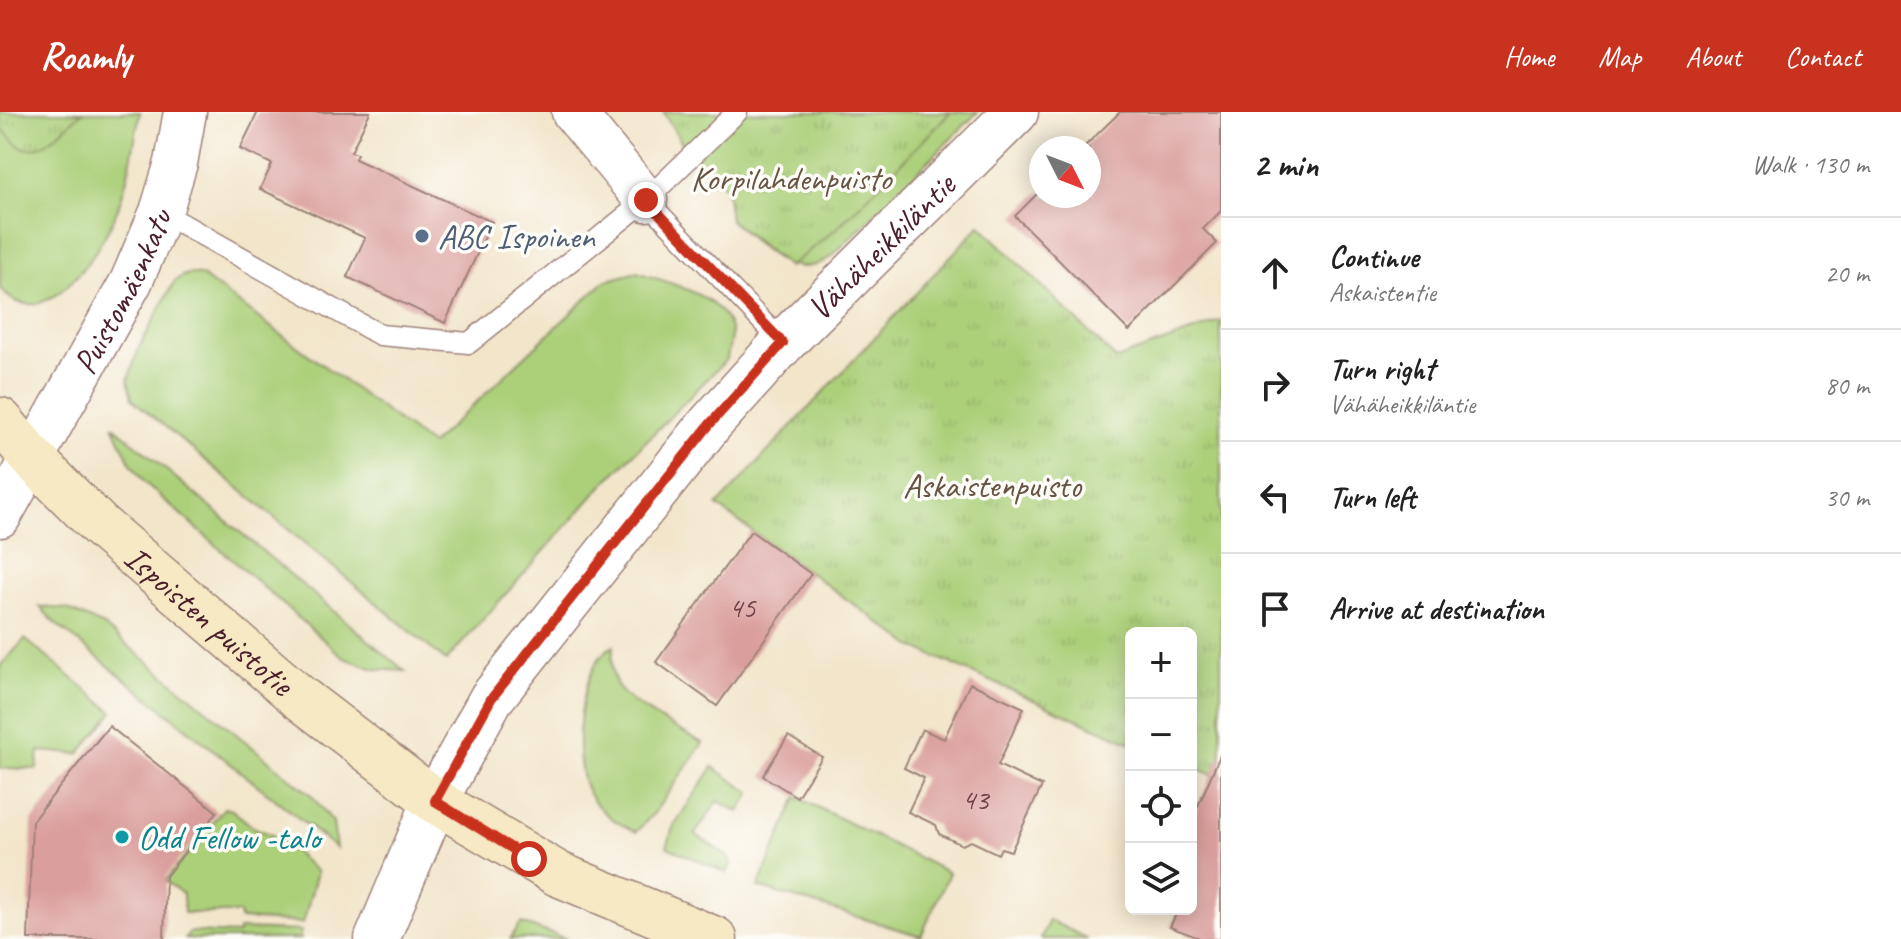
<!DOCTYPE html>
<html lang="en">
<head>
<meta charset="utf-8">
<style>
  :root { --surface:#fff; --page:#f2f2f2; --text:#222; --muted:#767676; --line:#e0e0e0; --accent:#c8321e }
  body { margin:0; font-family:Caveat,sans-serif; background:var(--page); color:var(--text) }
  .controls { position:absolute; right:24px; bottom:24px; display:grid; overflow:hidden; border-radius:12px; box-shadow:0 4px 20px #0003 }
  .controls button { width:72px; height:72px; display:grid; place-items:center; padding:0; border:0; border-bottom:2px solid var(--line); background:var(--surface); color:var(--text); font:40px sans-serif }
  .compass { position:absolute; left:1029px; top:24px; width:72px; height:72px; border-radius:50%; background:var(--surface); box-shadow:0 4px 20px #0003; rotate:132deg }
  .stop { position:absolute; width:24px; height:24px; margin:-18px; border:6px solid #c8321e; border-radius:50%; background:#fff }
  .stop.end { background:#c8321e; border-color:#fff; box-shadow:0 2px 8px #0008 }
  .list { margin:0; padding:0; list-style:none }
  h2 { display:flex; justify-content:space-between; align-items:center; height:104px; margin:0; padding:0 32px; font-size:34px }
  h2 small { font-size:26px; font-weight:400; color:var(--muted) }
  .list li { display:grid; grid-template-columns:52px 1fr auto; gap:24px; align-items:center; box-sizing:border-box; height:112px; padding:0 32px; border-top:2px solid var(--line) }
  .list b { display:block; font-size:30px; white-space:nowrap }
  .list p { margin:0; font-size:26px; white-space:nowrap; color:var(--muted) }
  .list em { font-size:26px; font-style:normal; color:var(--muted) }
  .icon { flex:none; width:44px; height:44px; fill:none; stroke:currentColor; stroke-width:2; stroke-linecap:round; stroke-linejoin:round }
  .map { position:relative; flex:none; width:1221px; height:827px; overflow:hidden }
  header { display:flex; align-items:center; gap:48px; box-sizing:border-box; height:112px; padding:0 40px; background:var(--accent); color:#fff }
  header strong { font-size:38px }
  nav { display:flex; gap:44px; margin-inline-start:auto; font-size:28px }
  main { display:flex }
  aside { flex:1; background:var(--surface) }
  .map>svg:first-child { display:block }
  .grass { fill:#acd07a; stroke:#7b7852; stroke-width:2 }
  .park { fill:url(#park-tufts); stroke:#7b7852; stroke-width:2 }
  .building { fill:#da9f9c }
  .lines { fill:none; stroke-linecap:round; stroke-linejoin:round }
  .service-casing { stroke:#9e827a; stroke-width:23 }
  .minor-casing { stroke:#9e827a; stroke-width:45 }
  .tertiary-casing { stroke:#9e827a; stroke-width:47 }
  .secondary-casing { stroke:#9e827a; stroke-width:47 }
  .service { stroke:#fff; stroke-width:20 }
  .minor { stroke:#fff; stroke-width:42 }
  .tertiary { stroke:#fff; stroke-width:44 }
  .secondary { stroke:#f6e9c3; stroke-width:44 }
  .route { stroke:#c8321e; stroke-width:10 }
  .service-dot { fill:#5c6f8a; stroke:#fdfcf7; stroke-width:3 }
  .culture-dot { fill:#0f9aa8; stroke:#fdfcf7; stroke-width:3 }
  .labels { text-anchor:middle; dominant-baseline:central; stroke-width:7; stroke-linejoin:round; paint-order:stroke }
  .number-label { font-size:30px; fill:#6e3f47 }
  .park-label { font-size:34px; fill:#675443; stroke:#fdfcf7 }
  .service-label { font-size:34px; fill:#4e5e75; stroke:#fdfcf7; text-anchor:start }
  .street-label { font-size:34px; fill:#4a1f2b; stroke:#fdfcf7 }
  .culture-label { font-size:34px; fill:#0d838f; stroke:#fdfcf7; text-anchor:start }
</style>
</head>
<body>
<header>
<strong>Roamly</strong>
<nav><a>Home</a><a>Map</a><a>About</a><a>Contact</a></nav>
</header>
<main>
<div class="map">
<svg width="1221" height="827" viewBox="0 0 1221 827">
  <defs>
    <pattern id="park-tufts" width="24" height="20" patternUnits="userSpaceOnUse" patternTransform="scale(2)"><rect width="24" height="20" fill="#acd07a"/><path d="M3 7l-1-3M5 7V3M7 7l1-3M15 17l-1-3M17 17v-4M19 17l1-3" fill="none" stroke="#96b26a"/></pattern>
  </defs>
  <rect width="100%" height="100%" fill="#fdfcf7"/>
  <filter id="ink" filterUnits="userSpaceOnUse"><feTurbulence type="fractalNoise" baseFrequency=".0125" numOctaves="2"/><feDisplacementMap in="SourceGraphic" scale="16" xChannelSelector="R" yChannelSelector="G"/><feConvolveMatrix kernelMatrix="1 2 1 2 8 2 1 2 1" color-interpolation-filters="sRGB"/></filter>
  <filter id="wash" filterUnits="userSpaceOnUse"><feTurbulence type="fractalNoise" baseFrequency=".006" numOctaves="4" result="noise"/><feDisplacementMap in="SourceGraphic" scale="32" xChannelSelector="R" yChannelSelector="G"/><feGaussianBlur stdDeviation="1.8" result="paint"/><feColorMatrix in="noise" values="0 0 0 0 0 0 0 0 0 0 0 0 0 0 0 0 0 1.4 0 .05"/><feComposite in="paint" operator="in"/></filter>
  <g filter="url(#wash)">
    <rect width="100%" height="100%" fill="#f2e5ca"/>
    <path class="grass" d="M0,0H140C134,32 129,65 118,96C104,135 44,230 0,176Z
      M901,0H978L832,144C792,175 761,133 730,108Z
      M637,160C668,171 726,183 731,222C731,230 728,239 727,247L602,374L446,549L132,287L128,268L139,236L174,170C183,162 190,160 202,164L431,333L605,169Z
      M113,313L405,559L374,557L344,546L144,370L130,350Z
      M40,495L67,497L104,514L311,683L333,710L336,736L56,512Z
      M25,527L113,600L79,642L39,639L37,657L0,656V554Z
      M614,534C611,548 610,563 619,576C631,594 682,619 703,631L654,701L636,720C617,711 600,701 589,682C570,651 578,549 614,534Z
      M713,655L751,681L739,700L718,689L695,722L728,745L731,751L727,761L667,735L673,715Z
      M797,685L949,761L921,824L758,775Z
      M224,696L232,698L253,715L279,726L317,760L303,811L240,807L239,801H184L183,782L165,769Z
      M1049,808L1088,827H1041Z
      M239,817L301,819L299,826L302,827H185L190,820L238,822Z"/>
    <path class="park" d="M0,0H82C67,13 39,48 18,33C11,28 5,20 0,13Z
      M663,0H951L838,115L789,155L730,108L726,76L694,50Z
      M980,113L1116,247L1221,209V666L1191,654V521H1131V631L913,535L717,394Z
      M521,811L567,827H510Z"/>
    <g id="blocks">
      <path class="building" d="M258,0H370L351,40L357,42L355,47L492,110L445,211L347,165L365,126L260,77L272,52L240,37Z
        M1120,0H1221V99L1203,117L1217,131L1129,219L1015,104L1041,78V84H1089V36H1083Z
        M751,419L811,462L717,594L656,550Z
        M970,571L1024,596L998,653L1042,674L1011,739L1001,736L998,742L971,729L962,733L939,722L936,713L908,700L924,666L904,656L922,617L944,627Z
        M109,614L217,700L166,764L164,827H28L32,709Z
        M788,624L822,645L797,685L763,664Z
        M1221,641V827H1202L1170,815L1176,802L1163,797H1191V710Z"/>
    </g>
  </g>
  <g filter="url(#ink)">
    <use href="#blocks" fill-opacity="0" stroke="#9e827a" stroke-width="2"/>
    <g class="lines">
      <defs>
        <path id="service" d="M646,88L737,0
          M161,100L380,223L469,231L646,88L783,231"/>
        <g id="minor">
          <path d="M573,0L646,88"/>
          <path id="s1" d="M0,404L131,170L161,100L176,51L185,0"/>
        </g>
        <g id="tertiary">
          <path id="s2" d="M377,827L435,689L491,587L710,312L783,231L1016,0"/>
        </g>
        <g id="secondary">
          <path id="s3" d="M0,308L33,347L99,413L299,585L435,689L558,762L715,827"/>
        </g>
      </defs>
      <use href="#service" class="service-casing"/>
      <use href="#minor" class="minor-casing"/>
      <use href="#tertiary" class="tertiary-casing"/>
      <use href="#secondary" class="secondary-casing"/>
      <use href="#service" class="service"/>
      <use href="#minor" class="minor"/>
      <use href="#tertiary" class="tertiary"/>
      <use href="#secondary" class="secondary"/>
    </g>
  </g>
  <g class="lines" filter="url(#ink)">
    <path class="route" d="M529,747L435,689L491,587L710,312L783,231L646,88"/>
  </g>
  <circle class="service-dot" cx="422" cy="124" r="8"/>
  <circle class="culture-dot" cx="122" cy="725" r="8"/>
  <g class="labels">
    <g class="number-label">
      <text x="742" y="495">45</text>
      <text x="975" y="687">43</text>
    </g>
    <g class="park-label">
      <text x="791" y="66">Korpilahdenpuisto</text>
      <text x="992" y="373">Askaistenpuisto</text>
    </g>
    <g class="service-label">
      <text x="438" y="124">ABC Ispoinen</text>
    </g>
    <g class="street-label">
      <text stroke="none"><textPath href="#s2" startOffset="864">Vähäheikkiläntie</textPath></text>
      <text stroke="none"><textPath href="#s1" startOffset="256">Puistomäenkatu</textPath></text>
      <text stroke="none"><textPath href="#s3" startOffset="290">Ispoisten puistotie</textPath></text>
    </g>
    <g class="culture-label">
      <text x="138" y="725">Odd Fellow -talo</text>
    </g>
  </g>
</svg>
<div class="controls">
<button>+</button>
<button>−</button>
<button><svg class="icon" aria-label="locate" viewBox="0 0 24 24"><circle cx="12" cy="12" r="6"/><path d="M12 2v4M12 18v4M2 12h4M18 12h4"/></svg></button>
<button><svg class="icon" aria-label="layers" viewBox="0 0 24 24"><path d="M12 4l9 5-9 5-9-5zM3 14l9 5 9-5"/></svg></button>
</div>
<svg class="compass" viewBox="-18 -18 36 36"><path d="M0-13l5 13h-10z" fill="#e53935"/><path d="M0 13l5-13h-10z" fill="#767676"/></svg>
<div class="stop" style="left:529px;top:747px"></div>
<div class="stop end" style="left:646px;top:88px"></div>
</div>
<aside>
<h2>2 min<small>Walk · 130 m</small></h2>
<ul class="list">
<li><svg class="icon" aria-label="ahead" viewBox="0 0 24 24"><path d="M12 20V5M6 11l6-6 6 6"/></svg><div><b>Continue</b><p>Askaistentie</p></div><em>20 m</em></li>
<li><svg class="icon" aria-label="right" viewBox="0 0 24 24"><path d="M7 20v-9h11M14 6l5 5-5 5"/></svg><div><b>Turn right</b><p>Vähäheikkiläntie</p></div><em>80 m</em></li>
<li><svg class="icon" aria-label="left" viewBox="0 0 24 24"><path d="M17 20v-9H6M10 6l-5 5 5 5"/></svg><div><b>Turn left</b></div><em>30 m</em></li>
<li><svg class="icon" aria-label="arrive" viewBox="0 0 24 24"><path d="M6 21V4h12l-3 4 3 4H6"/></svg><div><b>Arrive at destination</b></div></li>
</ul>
</aside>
</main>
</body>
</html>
